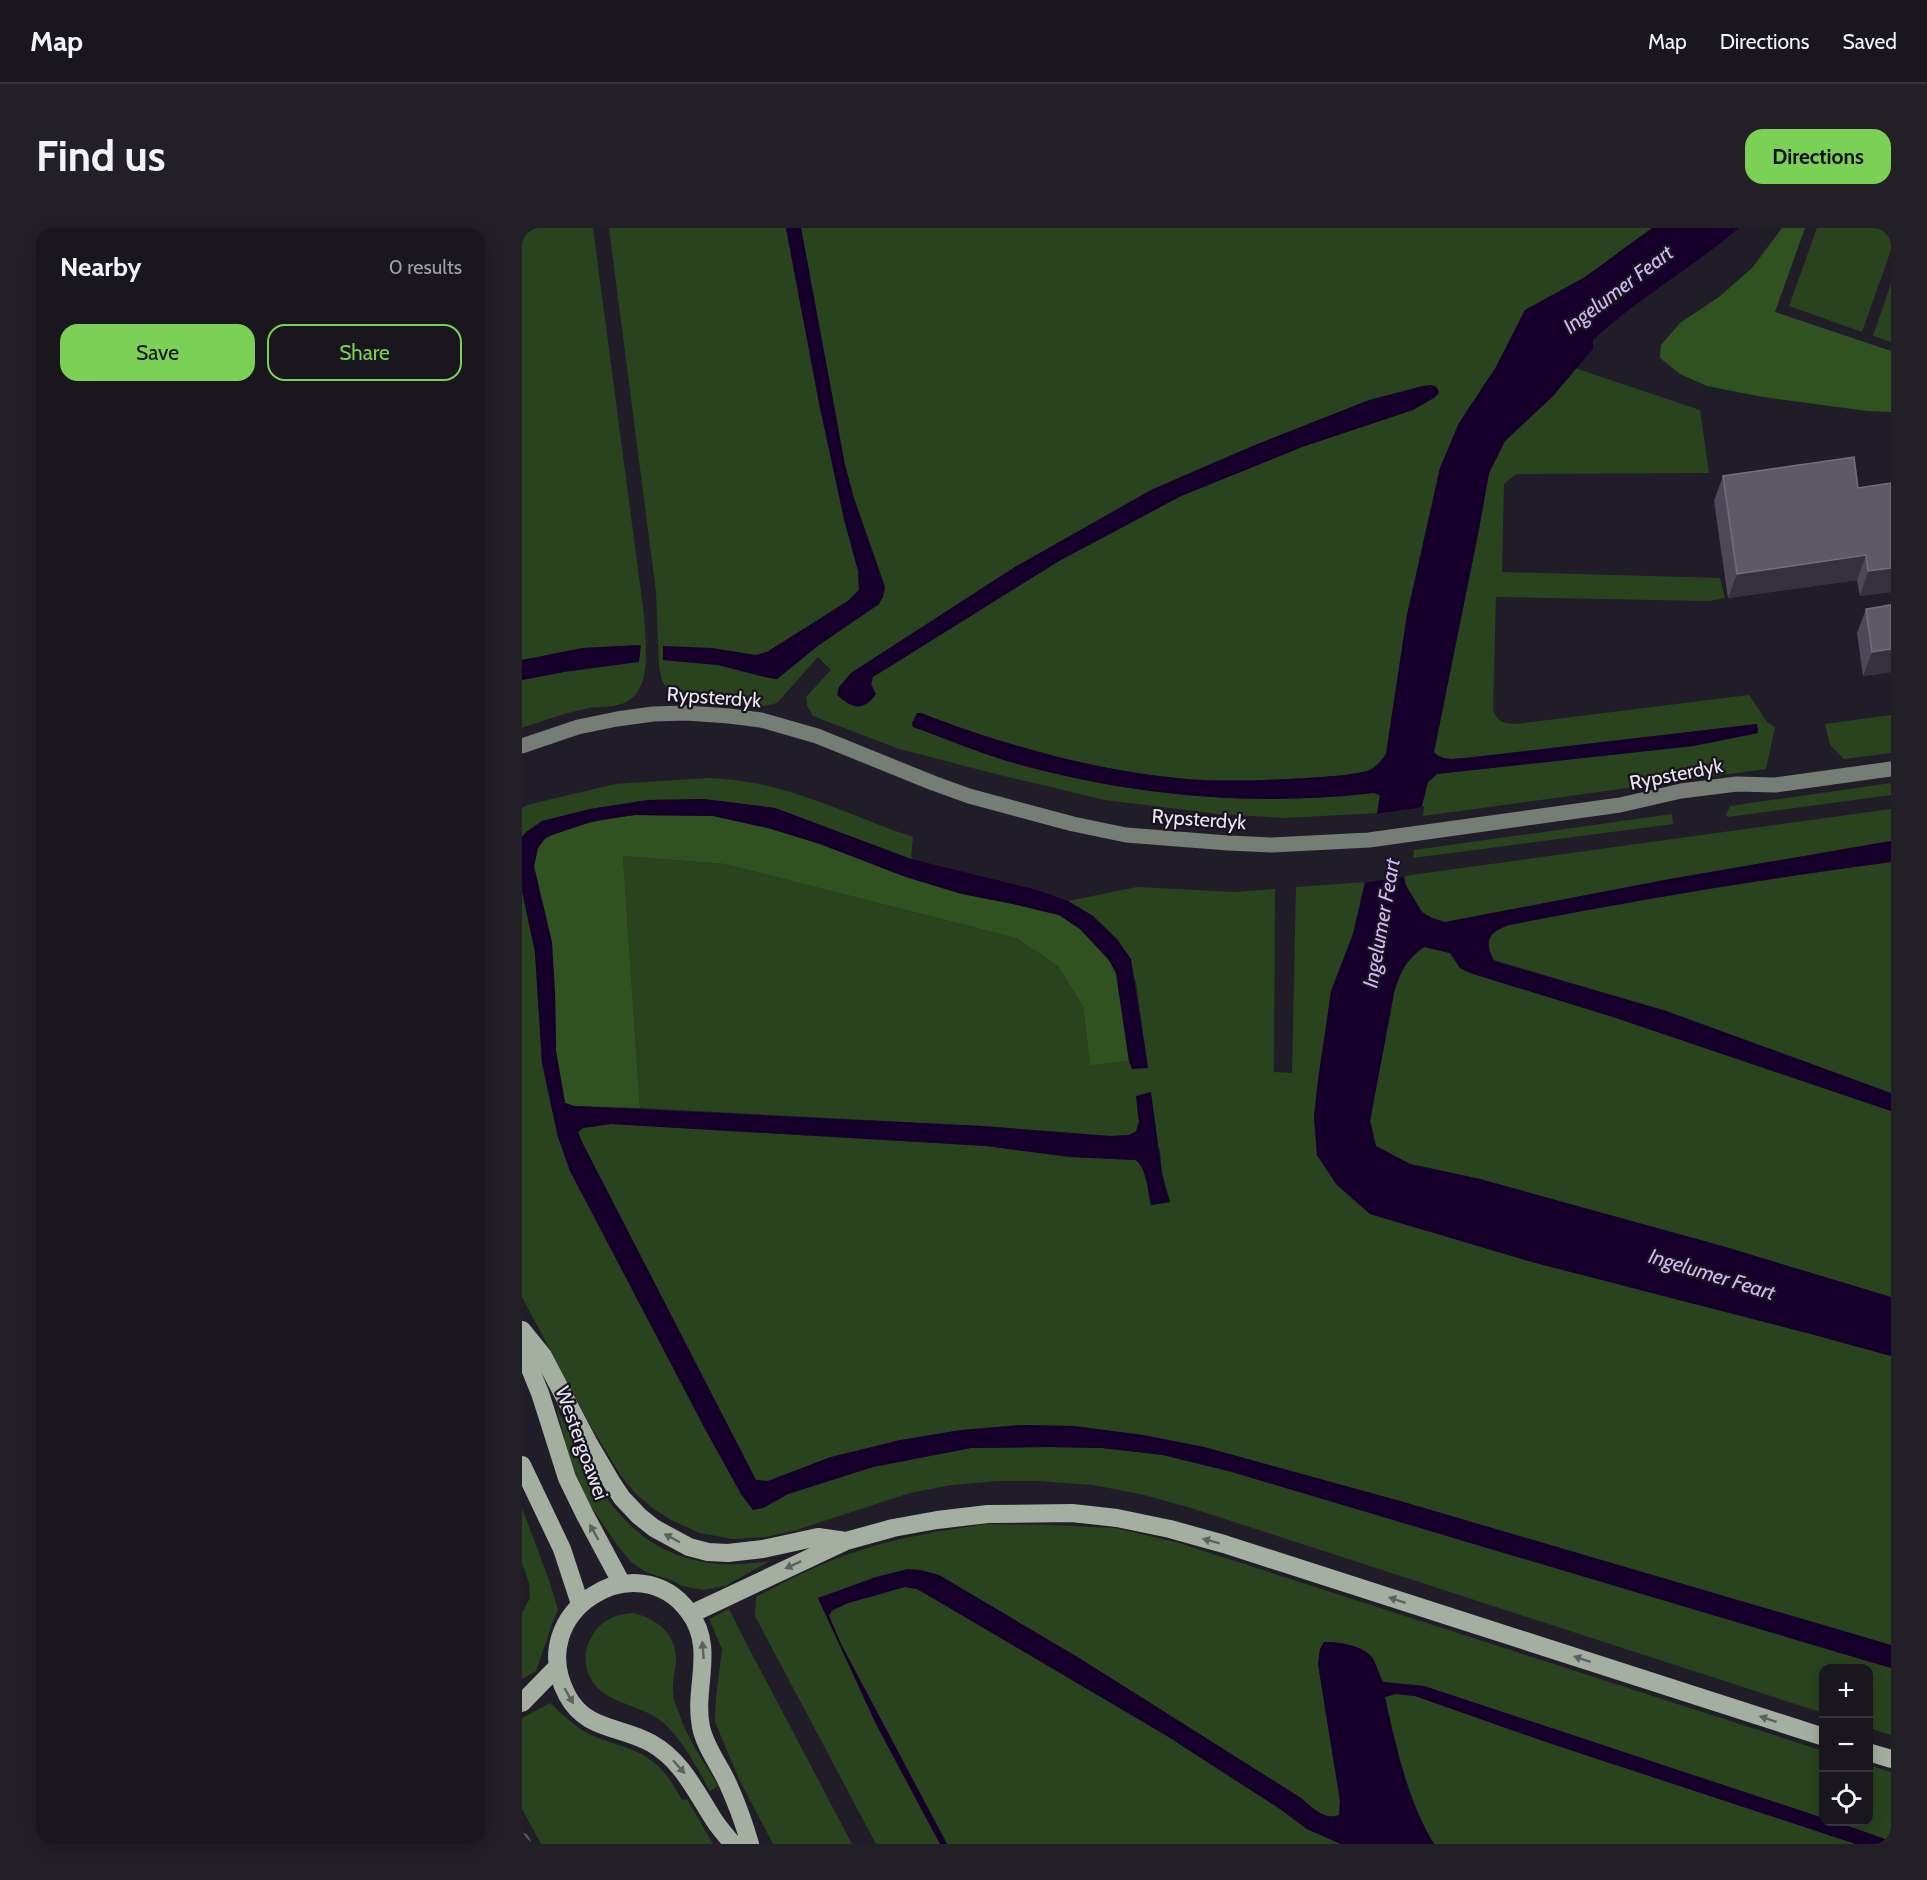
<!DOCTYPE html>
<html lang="en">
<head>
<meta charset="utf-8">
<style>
  :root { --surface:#19161e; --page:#221f27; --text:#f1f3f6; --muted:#9f9fa4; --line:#37353c; --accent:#7bd156 }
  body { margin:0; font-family:Cabin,sans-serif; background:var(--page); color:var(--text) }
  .controls { position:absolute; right:18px; bottom:18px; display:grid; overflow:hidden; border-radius:12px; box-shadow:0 3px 15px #0003 }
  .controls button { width:54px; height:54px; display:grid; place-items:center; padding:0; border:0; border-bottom:2px solid var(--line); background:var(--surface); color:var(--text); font:30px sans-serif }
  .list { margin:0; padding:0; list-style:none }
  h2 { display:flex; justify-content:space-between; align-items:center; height:78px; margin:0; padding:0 24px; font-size:26px }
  h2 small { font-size:20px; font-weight:400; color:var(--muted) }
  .actions { display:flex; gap:12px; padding:18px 24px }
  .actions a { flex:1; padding:14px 0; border:2px solid var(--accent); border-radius:18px; text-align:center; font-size:21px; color:var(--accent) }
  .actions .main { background:var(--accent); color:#111 }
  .icon { flex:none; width:33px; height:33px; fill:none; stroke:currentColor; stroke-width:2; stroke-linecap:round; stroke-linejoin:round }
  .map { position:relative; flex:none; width:1369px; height:1616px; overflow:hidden; border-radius:18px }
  header { display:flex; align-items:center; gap:36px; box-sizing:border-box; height:84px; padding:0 30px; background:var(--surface); border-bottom:2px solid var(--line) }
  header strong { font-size:28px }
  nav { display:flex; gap:33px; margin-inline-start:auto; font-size:21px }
  .intro { display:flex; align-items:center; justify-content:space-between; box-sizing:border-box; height:144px; padding:0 36px }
  h1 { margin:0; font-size:42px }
  .button { padding:15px 27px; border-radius:18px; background:var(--accent); color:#111; font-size:21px; font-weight:700 }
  main { display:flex; gap:36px; padding:0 36px }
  aside { flex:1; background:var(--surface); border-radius:18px; box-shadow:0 3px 15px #0003 }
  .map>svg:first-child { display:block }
  .green { fill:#29431e; fill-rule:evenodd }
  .forest { fill:#2f5220 }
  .water { fill:#16002b }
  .pier { fill:#211d28 }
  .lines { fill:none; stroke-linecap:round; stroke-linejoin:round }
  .street { stroke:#575b55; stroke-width:15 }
  .secondary { stroke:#767d74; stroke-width:15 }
  .highway { stroke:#a5afa1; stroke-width:18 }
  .wall { fill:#4d4855 }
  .shaded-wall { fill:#34303c }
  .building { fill:#5e5965; stroke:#736f7a; stroke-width:1.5 }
  .oneway { fill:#5e6160 }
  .labels { text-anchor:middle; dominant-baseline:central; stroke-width:4.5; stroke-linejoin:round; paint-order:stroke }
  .street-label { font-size:20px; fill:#e9e6ee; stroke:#18131e }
  .water-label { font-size:21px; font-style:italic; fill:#d0b7f8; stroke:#18131e }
</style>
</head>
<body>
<header>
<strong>Map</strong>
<nav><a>Map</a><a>Directions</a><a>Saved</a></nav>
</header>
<div class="intro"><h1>Find us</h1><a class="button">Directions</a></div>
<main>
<aside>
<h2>Nearby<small>0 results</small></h2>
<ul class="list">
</ul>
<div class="actions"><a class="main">Save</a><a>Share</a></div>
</aside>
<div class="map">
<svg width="1369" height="1616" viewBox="0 0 1369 1616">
  <rect width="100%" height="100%" fill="#211d28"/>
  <path class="green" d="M0,0H71L122,387C123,415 133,469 96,477C85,480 73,478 63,481C42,485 20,493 0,500V452L42,444L119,417L61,420L0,432Z
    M87,0H264L297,175L322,291L336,343L337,362L326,373L245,424L234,427L141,425V432L196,437L247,450L255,451L297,417L357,376L323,237L279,0H1130L1063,50L1003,82L974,139L937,195L918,240L885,387L864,526C860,532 855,539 848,542C835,547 800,549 785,550C745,552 705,554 665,551C579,544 480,517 399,485L392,499C427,512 463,527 499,537C615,568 733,579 852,564L858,568L856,585L762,590L697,586L583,572L478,547L377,521L291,488L285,477L284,469L309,442L296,429L255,475L242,478L164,472L154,468L145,460L140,453L137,438L134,364ZM891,182L780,219L659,268L537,333L351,449L349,456L329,445L493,339L631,261Z
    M1295,0H1369V22L1340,104L1267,78Z
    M1369,55V114L1351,108Z
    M1053,140L1178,182L1187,245L994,246L982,256L980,344L1198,350L1203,370L1187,373L974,369L971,481C974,493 981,496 993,496L1227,467L1245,494L1253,499L1244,541L901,588L902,578L899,579L906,554L915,546L1171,518L1236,505L1235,496L943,530C931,531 920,533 912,524L957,301L967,245L983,213L1031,168Z
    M1369,487V525L1322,531L1308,517L1303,496Z
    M187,550C198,551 209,551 219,553C279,561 334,590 391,609L389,631L253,580L182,571L126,572L68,581L20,593L0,609V580L5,577L93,556Z
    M1369,555V567L1206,589L1204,587L1208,578Z
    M1369,581V613L1148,651L923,694C916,692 906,690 900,684C893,677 883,658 882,648Z
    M1150,586L1151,596L891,630L892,622Z
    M101,628L203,636L494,710L536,738L561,779L568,836L607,833L610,840H626L614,754L571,688L546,673L615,659L712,664L753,661L752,844L770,845L774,659L843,654L796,852L792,889L795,927L815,957L848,986L1010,1034L1289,1106L1369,1128V1417L878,1273L682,1219L621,1207L552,1198L499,1197L439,1202L309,1229L246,1253L234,1252L60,914L56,904L61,900L89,896L464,918L548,929L614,932C625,941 626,963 629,977L648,974L640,946L638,923L614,868L617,894L614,903L607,907L588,908L460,898L118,880Z
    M1369,634V865L1144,783L972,732C961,712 968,704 987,697C1114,672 1241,651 1369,634Z
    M0,663L13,724L20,835L36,909L48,943L219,1266L231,1282L241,1280L266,1266L351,1239L449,1220L526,1219L580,1220L641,1227L710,1244L1369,1440V1507L1347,1500L1346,1440H1302L1301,1485L666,1279L618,1266L571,1257L516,1253H476L429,1257L388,1265L271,1303L244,1309L210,1311L178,1305L151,1293L133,1282L113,1265L99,1248L68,1197L0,1069Z
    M902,719L928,725L938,740L948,745L1088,788L1369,883V1069L1200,1018L1066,981L958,951L888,936L854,918L848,893L872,765C878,744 884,732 902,719Z
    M34,1179C72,1250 98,1322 188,1335C208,1338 229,1335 248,1333L203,1358L181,1362L160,1358L151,1353L124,1344L109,1334L95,1317L64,1271L49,1234Z
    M0,1280L27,1352L36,1382L30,1396L14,1443L0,1451V1385L8,1370L7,1355L0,1335Z
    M464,1296L529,1297L593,1300L657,1315L1301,1523V1590L902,1458L861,1454L851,1430L811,1414H802L798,1421L796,1436L818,1573L817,1587C802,1593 790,1579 779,1570L557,1430L417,1347L398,1342L296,1370L354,1496L418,1616H354L233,1388L234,1369C264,1353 295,1337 327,1326C371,1310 418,1303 464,1296Z
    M383,1359L395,1361L409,1369L645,1508L758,1581L785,1601L819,1616H425L320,1418L307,1388L310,1383L326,1375Z
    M207,1381L221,1409L330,1616H251L217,1551L193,1494L194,1469L200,1421L187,1391Z
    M110,1385C135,1390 156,1407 154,1435C153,1444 150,1454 151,1463C151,1470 154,1478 157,1485C165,1511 183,1535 196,1558L188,1563C175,1540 163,1516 144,1497C120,1473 70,1478 64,1436C63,1427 64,1418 69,1410C78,1393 91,1387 110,1385Z
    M874,1466L893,1468L1027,1515L1334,1616H912C885,1571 875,1519 862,1469Z
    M28,1475C38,1484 49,1495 60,1502C75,1511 92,1515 108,1521C135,1531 147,1548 160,1572L165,1571L191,1616H19L0,1581V1490Z
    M1347,1537L1369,1544V1613L1313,1594H1346Z"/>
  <path class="forest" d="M1260,0H1283L1253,84L1369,123V184L1345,183L1241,169L1185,158L1158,146L1138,130L1139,117L1158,95L1197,69L1230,40Z
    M113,587L191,588L246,600L298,616L384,649L440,666L491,676L537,687L558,701L587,732L594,745L607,833L568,837L561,779L536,738L494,710L203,636L101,628L118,880L52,878L43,875L34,823L33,763L12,638C14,632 14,624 16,619C26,599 91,590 113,587Z"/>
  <path class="water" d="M264,0H279L323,237L332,270L363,359L361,369L357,376L297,417L255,451L247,450L196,437L141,432V418L190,420L234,427L245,424L326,373L337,362L336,343L322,291L297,175Z
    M1130,0H1217C1170,40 1116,70 1071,112V121L1031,168L983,213L967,245L957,301L912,524C920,533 931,531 943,530L1235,496L1236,505L1171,518L915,546L906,554L882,648L883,656L900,684L910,690L923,694L1148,651L1369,613V634C1241,651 1114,672 987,697C967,704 961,712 972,733L1144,783L1369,865V883L1088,788L948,745L938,740L928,725L902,719C884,732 878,744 872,765L848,893L854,918L888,936L958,951L1066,981L1200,1018L1369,1069V1128L1289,1106L1010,1034L848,986L815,957L795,927L792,889L796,852L809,763L832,703L846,641L858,567L852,565C733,579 614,568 499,537C462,527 427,512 391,499L390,495L395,485H399C480,517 579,544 665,551C705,554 745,552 785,550C800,549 835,547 848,542C855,538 860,532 864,526L885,387L918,240L937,195L974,139L1003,82L1063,49Z
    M909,157L915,159L917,165L912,170L891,182L780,219L659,268L537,333L351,449L349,456L354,466C341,484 331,481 315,467L317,459L329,445L493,339L631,261L728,219L847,172L901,158Z
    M119,417L117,434L42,444L0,452V432L61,420Z
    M182,571L253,580L389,631L515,662L546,673L571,688L595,711L609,731L626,840L610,841L607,833L594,745L587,732L558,701L537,687L491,676L440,666L384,649L298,616L246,600L191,588L113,587L72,593L24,609L16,620L12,638L30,714L33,763L34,823L43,875L52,878L460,898L588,908L607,907L614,904L617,894L614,868L629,864L640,946L648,974L629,977C626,964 625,941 614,932L548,929L464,918L89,896L61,900L56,904L60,914L234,1252L246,1253L309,1229L378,1212L439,1202L499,1197L552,1198L621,1207L682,1219L878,1273L1369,1417V1440L710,1244L641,1227L580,1220L526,1219L449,1220L351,1239L266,1266L241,1280L231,1282L219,1266L183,1201L48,943L36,909L20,835L13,724L0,663V609L4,604L20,593L68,581L126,572Z
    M386,1341L398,1342L417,1347L557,1430L779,1570C790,1579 802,1593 817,1587L818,1573L796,1436L798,1421L802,1414C817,1414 843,1417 851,1431C855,1438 857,1447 861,1454L902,1458L1301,1590L1302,1594H1313L1320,1596L1369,1613V1616H1334L1027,1515L893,1468L874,1466L863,1469C874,1519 885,1572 912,1616H819L785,1601L758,1581L645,1508L409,1369L395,1361L383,1359L326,1375L310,1382L307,1388L320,1418L425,1616H418L354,1496L296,1370L354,1349Z"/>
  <path class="pier" d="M902,579L885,648L841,655L853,586Z"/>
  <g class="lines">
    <path class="street" d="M0,1612L2,1616"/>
    <path class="secondary" d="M0,518L56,499L95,491L131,486L164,485L207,488L239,492L295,508L411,555L447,568L551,596L604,607L706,615L750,617L847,612L1098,577L1159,563L1215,556L1253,557L1369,541"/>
    <path class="highway" d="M0,1102L21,1128L66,1214L90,1255L100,1270L117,1288L132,1300L167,1319L186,1324L206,1325L241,1321L296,1309L324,1313
      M0,1121L18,1165L45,1250L63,1287L100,1356
      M0,1237L40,1321L58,1376
      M169,1386L324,1313L371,1300L415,1292L466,1286L550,1285L595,1290L648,1301L702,1316L1302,1509
      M0,1475L35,1439
      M1346,1524L1369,1531
      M211,1616C205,1609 199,1602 194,1595C174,1565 161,1533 129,1515C98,1498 63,1502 45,1467C1,1383 116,1314 167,1384C194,1420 171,1459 179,1499C183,1519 198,1538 206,1556C215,1576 222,1595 228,1616"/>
  </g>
  <path class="wall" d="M1201,248L1336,260L1369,364L1338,368L1335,352L1206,370L1192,273Z
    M1369,376V444L1341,448L1335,405L1344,381Z"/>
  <path class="shaded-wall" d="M1344,327L1335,352L1206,370L1215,346Z
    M1369,340V364L1338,368L1346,343Z
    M1369,421V444L1341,448L1350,424Z"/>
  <path class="building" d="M1332,229L1336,260L1369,255V340L1346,343L1344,327L1215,346L1201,248Z
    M1369,377V421L1350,424L1344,381Z"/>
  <defs><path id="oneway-solid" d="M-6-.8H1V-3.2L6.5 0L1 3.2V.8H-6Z" transform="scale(1.5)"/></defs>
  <g class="oneway">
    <use href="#oneway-solid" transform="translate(72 1304) rotate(-119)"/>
    <use href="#oneway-solid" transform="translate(150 1310) rotate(-152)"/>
    <use href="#oneway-solid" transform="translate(689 1313) rotate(-165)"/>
    <use href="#oneway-solid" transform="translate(271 1337) rotate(155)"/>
    <use href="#oneway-solid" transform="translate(875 1372) rotate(-162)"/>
    <use href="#oneway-solid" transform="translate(181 1422) rotate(-94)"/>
    <use href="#oneway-solid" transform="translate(1060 1431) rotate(-162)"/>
    <use href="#oneway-solid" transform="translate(47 1468) rotate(60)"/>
    <use href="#oneway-solid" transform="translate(1246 1491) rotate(-162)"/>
    <use href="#oneway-solid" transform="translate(157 1539) rotate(49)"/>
  </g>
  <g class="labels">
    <g class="street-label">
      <text transform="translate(192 469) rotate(4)">Rypsterdyk</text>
      <text transform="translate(1154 546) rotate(-11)">Rypsterdyk</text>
      <text transform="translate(677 591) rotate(4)">Rypsterdyk</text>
      <text transform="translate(60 1215) rotate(70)">Westergoawei</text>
    </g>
    <g class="water-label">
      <text transform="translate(1096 61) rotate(-37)">Ingelumer Feart</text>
      <text transform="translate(859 695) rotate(-80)">Ingelumer Feart</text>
      <text transform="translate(1190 1046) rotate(17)">Ingelumer Feart</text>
    </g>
  </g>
</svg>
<div class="controls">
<button>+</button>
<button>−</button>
<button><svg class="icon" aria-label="locate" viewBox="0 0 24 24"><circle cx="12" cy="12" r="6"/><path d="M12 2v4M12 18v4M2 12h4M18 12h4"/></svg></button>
</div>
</div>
</main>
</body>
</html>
